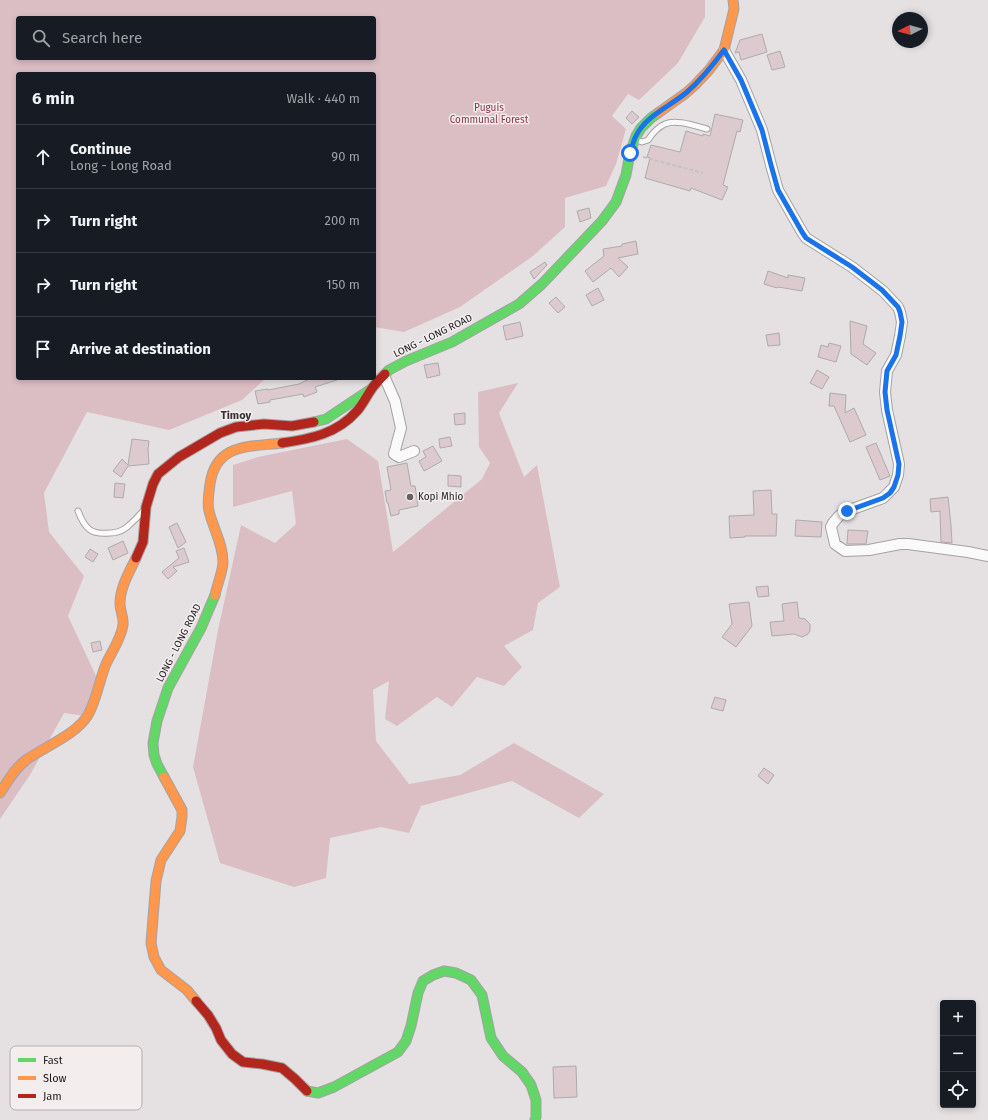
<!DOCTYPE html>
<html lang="en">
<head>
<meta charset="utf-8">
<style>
  :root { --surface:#171b24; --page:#20242c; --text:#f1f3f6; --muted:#9ea1a6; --line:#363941 }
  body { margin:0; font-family:"Fira Sans",sans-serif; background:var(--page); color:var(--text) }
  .controls { position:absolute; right:12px; bottom:12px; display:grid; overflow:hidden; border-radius:4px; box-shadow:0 2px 6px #0003 }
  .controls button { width:36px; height:36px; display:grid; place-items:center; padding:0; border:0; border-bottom:1px solid var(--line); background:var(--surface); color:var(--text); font:20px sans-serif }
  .compass { position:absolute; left:892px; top:12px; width:36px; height:36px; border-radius:50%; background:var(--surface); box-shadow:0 2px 6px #0003; rotate:264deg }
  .stop { position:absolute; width:12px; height:12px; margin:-9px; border:3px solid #1a73e8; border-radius:50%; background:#fff }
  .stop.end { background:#1a73e8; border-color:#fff; box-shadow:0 1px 4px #0008 }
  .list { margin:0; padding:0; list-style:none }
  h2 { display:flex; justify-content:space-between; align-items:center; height:52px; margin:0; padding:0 16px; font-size:17px }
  h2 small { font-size:13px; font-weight:400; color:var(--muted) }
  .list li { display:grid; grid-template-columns:26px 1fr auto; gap:12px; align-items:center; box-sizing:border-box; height:64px; padding:0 16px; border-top:1px solid var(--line) }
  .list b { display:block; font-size:15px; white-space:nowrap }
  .list p { margin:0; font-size:13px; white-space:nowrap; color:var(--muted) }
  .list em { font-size:13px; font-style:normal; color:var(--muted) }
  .icon { flex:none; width:22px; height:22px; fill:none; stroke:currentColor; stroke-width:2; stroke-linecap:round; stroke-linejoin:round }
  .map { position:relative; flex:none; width:988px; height:1120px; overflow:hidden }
  .search { position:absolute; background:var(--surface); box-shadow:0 2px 6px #0003; left:16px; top:16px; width:360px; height:44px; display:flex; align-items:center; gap:10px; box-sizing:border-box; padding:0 14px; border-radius:4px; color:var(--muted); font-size:15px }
  .panel { position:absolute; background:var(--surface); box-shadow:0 2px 6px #0003; left:16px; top:72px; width:360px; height:308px; border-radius:4px }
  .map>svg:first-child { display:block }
  .green { fill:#dbbec4; fill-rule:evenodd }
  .building { fill:#dccacf; stroke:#adabac }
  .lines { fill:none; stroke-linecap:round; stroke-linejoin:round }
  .lane-casing { stroke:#a5a2a3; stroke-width:7 }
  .street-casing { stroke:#a5a2a3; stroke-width:12 }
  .fast-casing { stroke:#a5a2a3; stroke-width:11 }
  .slow-casing { stroke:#a5a2a3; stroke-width:11 }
  .jam-casing { stroke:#a5a2a3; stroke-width:11 }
  .path { stroke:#c4c3c3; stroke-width:2; stroke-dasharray:4 2; stroke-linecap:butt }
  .lane { stroke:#fbfafb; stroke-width:5 }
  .street { stroke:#fbfafb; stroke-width:10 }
  .fast { stroke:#63d668; stroke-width:9 }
  .slow { stroke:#ff974d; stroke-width:9 }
  .jam { stroke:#b3261e; stroke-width:9 }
  .route { stroke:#1a73e8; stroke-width:5 }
  .poi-dot { fill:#656263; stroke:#f3edee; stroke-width:1.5 }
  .labels { text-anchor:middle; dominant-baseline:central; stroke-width:3; stroke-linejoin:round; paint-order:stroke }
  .park-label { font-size:10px; fill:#8c314d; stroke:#f3edee }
  .street-label { font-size:10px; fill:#201d1e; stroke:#f3edee }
  .poi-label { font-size:10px; fill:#201d1e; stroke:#f3edee; text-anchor:start }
  .neighbourhood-label { font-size:11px; font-weight:bold; fill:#383334; stroke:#f3edee }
  .key { fill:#f3edee; stroke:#b4afb0; stroke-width:1 }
  .key-label { font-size:11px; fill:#201d1e }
</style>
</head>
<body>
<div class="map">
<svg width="988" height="1120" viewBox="0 0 988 1120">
  <rect width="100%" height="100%" fill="#e5e1e2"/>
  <path class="green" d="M0,0H705V17L678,63L639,100L628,94L612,116L626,129L616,164L606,186L565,198V227L533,256L460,307L404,332L374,327V74H18V378H266L242,400L169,430L87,412L44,493L49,532L84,576L68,616L97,678L85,716L64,713L30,775L0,819ZM18,18H374V58H18Z
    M518,383L499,413L524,477L537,465L560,587L538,603L533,630L504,646L522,667L504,686L477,677L452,707L437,697L397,726L385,719L389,681L373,690L376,741L409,784L460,775L514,743L604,794L579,818L512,781L421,806L409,833L381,827L330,838L326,878L294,887L220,863L193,767L218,630L241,525L275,543L296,524L292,491L233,507V465L258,457L347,439L378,461L393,552L482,479L490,463L479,447L478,392Z"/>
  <path class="building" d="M762,34L767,52L741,60L739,52L735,53L740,40Z
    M780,51L785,67L772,70L767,55Z
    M632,111L639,117L632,124L626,118Z
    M715,114L743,120L740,132L737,131L723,185L728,187L722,200L691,188L690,191L645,178L650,158L647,157L651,145L680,152L686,131L703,136V134L710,136Z
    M589,208L591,218L580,222L577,211Z
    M636,241L638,254L618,258L628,267L619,277L611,268L593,282L585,271L604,256L603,249L622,246V244Z
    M545,262L547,265L534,279L530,272Z
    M768,271L788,278V275L805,278L802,291L778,287L777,288L764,284Z
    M598,288L604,300L592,306L586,295Z
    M556,297L565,307L558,313L549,303Z
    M850,321L867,326L863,344L876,353L867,365L851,354Z
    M520,322L523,336L506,340L503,326Z
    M779,333L780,345L768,346L766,335Z
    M829,343L841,346L836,362L818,357L821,345L828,347Z
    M438,363L440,375L427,378L424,365Z
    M817,370L829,377L822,389L810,383Z
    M311,378H337V380L315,387L317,392L304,397L303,394L270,400V402L258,404L255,391L268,389V390L299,384Z
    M830,393L846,395L845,413L854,408L866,435L850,442L834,406H829Z
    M465,413V424L455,425L454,414Z
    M450,437L452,446L440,448L439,439Z
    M132,439L149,441L148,449L149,464L128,466L121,477L113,471L122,459L128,465Z
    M876,443L890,476L880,480L866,447Z
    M433,446L442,461L424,471L419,461L426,457L423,451Z
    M407,463L411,486H415L418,506L399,510V514L391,516L388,503H387L385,491L391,490L387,467Z
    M448,475L461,476V487L448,486Z
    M115,483L125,484L123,498L114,497Z
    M771,490L772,514H777L776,536H745V537L730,538L729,516L754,515L753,491Z
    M948,497L951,525L952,543L941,542L940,511L931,512L930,499Z
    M796,520L822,522L821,537L795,536Z
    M177,523L186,542L178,548L169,527Z
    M848,530L868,531L866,544H847Z
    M123,541L128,553L113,560L108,548Z
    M184,548L189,562L173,567L177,571L168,579L162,572L179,558L176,551Z
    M90,549L98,554L93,562L85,557Z
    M768,586L769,596L758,597L756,587Z
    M749,602L752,626L736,647L722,637L732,624L729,604Z
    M797,602L799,618L805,619L810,624V631L808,634L802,637L794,634L772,636L770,622L784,621L782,604Z
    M100,641L102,650L93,652L91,643Z
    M715,697L726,700L723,711L711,708Z
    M764,768L774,775L768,784L758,776Z
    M576,1066L577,1097L554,1098L553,1067Z"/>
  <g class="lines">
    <defs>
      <path id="lane" d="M637,140L642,142L648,140C652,134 658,127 665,124C676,119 695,126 707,129
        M78,511C85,529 91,535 110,533C117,533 122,531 127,527C133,522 138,517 143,511"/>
      <path id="street" d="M724,50L741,80L762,130L771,165L778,190L802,232L806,238L852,267L883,291L898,307L900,312L902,322L900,336L896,355L887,371L885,392L887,410L899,464L898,475L894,487L883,498L847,511L839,516L833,523L831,527L835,544L845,551L869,550L900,544H908L968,552L988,556
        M384,376L395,401L401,428L394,454L399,457L414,451"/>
      <path id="fast" d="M385,374L389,370L406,361L452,342L519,304L542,284L602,221L616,202L626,175L630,153L636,136L641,128L651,118L658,113
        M314,422L326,419L371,389
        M164,777L157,764L154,755L153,743L157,721L168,688L201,628L215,595
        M307,1091L318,1093L334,1087L398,1052L406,1041L411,1026L418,993L423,981L433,975L444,971L456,973L471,980L482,995L491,1038L503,1056L522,1072L531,1085L536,1100V1117L535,1120"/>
      <path id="slow" d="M658,113L686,93L695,85L709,70L724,50L734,9L733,0
        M215,595C217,585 223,571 223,562C223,544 213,528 209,511C207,503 209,492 210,484C216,443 249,447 282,443
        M164,777L182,810V817L180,831L161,860L156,881L151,943L154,957L161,970L187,990L196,1001
        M0,793C8,781 14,769 26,760C44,747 76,735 88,715C97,699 99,681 106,664C112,651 121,639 123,625C124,617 120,611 120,604C120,587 129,573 136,558"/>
      <path id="jam" d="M282,443C310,439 337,434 357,411C363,404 367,395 373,387C376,383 381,378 385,374
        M136,558L143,542L146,507L153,484L158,474L179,457L220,433L236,427L264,424L292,426L314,422
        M196,1001L208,1015L216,1028L221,1040L232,1054L243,1062L262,1064L282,1068L295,1079L307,1091"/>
    </defs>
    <use href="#lane" class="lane-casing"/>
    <use href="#street" class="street-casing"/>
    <use href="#fast" class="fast-casing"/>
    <use href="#slow" class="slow-casing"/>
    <use href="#jam" class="jam-casing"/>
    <path class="path" d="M643,157L703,173"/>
    <use href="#lane" class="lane"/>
    <use href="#street" class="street"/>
    <use href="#fast" class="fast"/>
    <use href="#slow" class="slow"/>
    <use href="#jam" class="jam"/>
  </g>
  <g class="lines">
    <path class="route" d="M630,153C632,148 633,141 636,136C645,116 672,105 687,92C702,79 713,65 724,50L741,80L762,130L771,165L778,190L802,232L806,238L852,267L882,290L898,307L900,312L902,322L900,336L896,355L887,371L885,392L887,410L899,464L898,475L894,487L890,493L883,498L847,511"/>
  </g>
  <circle class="poi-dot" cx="410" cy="497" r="4"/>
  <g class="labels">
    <g class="park-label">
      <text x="489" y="108">Puguis<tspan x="489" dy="12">Communal Forest</tspan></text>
    </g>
    <g class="street-label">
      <text transform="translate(433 336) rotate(-26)">LONG - LONG ROAD</text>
      <text transform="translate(179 643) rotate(-63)">LONG - LONG ROAD</text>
    </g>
    <g class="poi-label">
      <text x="418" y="497">Kopi Mhio</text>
    </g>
    <g class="neighbourhood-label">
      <text x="236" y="415">Timoy</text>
    </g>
  </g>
  <rect x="10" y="1046" width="132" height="64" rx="6" class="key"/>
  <rect x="18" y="1058" width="18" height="4" fill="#63d668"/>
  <rect x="18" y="1076" width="18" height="4" fill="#ff974d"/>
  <rect x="18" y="1094" width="18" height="4" fill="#b3261e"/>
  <g class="key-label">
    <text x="43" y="1064">Fast</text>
    <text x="43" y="1082">Slow</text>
    <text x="43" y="1100">Jam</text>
  </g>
</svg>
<div class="controls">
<button>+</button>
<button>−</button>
<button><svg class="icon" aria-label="locate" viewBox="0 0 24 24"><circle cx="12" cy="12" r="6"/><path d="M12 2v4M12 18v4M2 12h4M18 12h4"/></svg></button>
</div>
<svg class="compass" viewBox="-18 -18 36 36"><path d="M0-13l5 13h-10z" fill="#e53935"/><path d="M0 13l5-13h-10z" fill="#9ea1a6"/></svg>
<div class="stop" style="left:630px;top:153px"></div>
<div class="stop end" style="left:847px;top:511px"></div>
<div class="search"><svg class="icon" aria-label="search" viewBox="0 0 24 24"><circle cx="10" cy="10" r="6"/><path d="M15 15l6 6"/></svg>Search here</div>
<section class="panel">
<h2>6 min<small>Walk · 440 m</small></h2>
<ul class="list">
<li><svg class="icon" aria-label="ahead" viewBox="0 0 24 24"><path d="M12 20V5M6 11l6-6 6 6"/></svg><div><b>Continue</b><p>Long - Long Road</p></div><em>90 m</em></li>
<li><svg class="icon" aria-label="right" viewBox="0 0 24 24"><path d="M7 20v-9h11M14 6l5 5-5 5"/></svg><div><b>Turn right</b></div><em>200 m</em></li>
<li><svg class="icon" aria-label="right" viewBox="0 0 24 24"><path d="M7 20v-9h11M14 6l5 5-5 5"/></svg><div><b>Turn right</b></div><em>150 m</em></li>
<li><svg class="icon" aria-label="arrive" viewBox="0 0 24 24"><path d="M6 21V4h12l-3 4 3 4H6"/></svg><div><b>Arrive at destination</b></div></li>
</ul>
</section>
</div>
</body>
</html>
